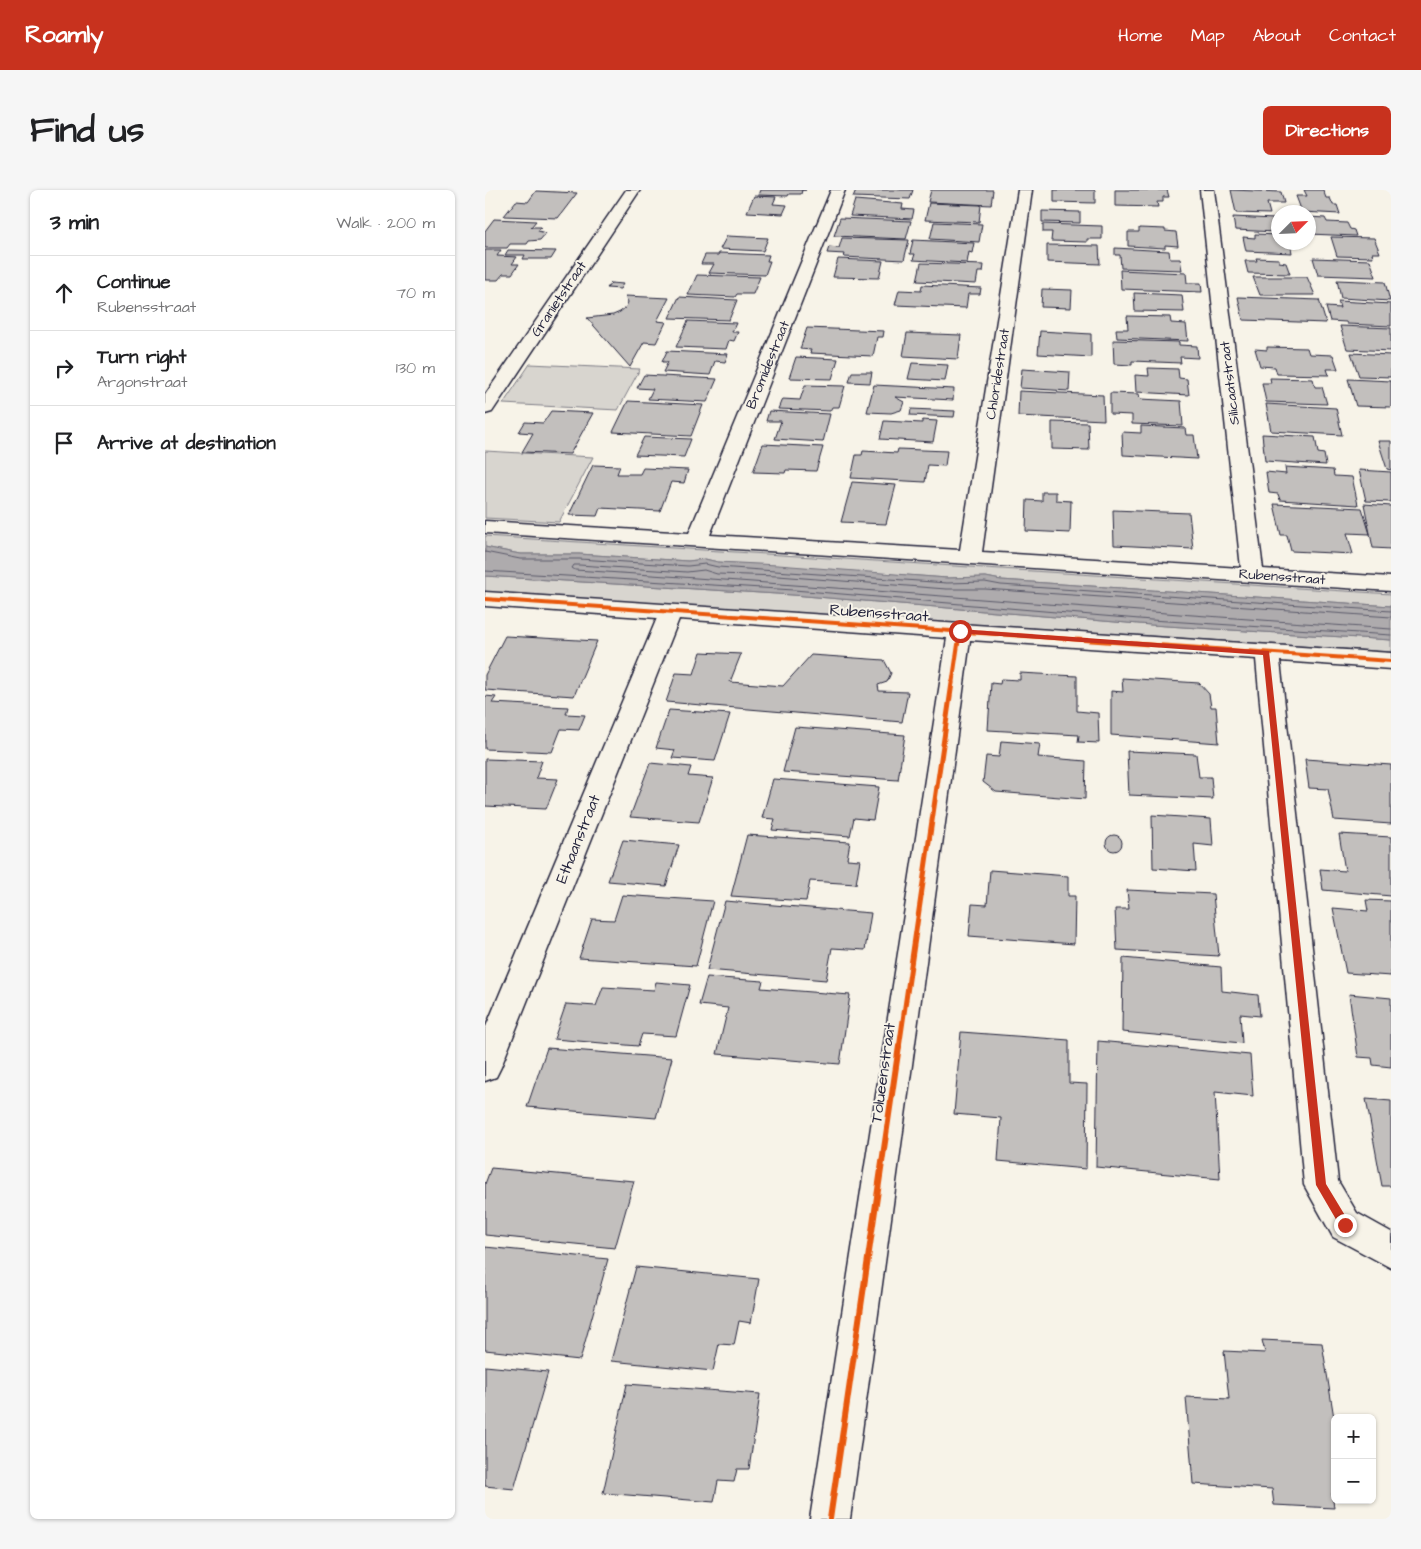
<!DOCTYPE html>
<html lang="en">
<head>
<meta charset="utf-8">
<style>
  :root { --surface:#fff; --page:#f6f6f6; --text:#202124; --muted:#757577; --line:#e0e0e0; --accent:#c8321e }
  body { margin:0; font-family:"Architects Daughter",sans-serif; background:var(--page); color:var(--text) }
  .controls { position:absolute; right:15px; bottom:15px; display:grid; overflow:hidden; border-radius:8px; box-shadow:0 1px 4px #0004 }
  .controls button { width:45px; height:45px; display:grid; place-items:center; padding:0; border:0; border-bottom:1px solid var(--line); background:var(--surface); color:var(--text); font:25px sans-serif }
  .compass { position:absolute; left:786px; top:15px; width:45px; height:45px; border-radius:50%; background:var(--surface); box-shadow:0 1px 4px #0004; rotate:66deg }
  .stop { position:absolute; width:15px; height:15px; margin:-11px; border:4px solid #c8321e; border-radius:50%; background:#fff }
  .stop.end { background:#c8321e; border-color:#fff; box-shadow:0 1px 5px #0008 }
  .list { margin:0; padding:0; list-style:none }
  h2 { display:flex; justify-content:space-between; align-items:center; height:65px; margin:0; padding:0 20px; font-size:21px }
  h2 small { font-size:16px; font-weight:400; color:var(--muted) }
  .list li { display:grid; grid-template-columns:32px 1fr auto; gap:15px; align-items:center; box-sizing:border-box; height:75px; padding:0 20px; border-top:1px solid var(--line) }
  .list b { display:block; font-size:19px; white-space:nowrap }
  .list p { margin:0; font-size:16px; white-space:nowrap; color:var(--muted) }
  .list em { font-size:16px; font-style:normal; color:var(--muted) }
  .icon { flex:none; width:28px; height:28px; fill:none; stroke:currentColor; stroke-width:2; stroke-linecap:round; stroke-linejoin:round }
  .map { position:relative; flex:none; width:906px; height:1329px; overflow:hidden; border-radius:8px }
  header { display:flex; align-items:center; gap:30px; box-sizing:border-box; height:70px; padding:0 25px; background:var(--accent); color:#fff }
  header strong { font-size:24px }
  nav { display:flex; gap:28px; margin-inline-start:auto; font-size:18px }
  .intro { display:flex; align-items:center; justify-content:space-between; box-sizing:border-box; height:120px; padding:0 30px }
  h1 { margin:0; font-size:35px }
  .button { padding:12px 22px; border-radius:8px; background:var(--accent); color:#fff; font-size:18px; font-weight:700 }
  main { display:flex; gap:30px; padding:0 30px }
  aside { flex:1; background:var(--surface); border-radius:8px; box-shadow:0 1px 4px #0004 }
  .map>svg:first-child { display:block }
  .green { fill:#d8d5cf; stroke:#7d7c85 }
  .water { fill:#aeabad; stroke:#76747f }
  .lines { fill:none; stroke-linecap:round; stroke-linejoin:round }
  .shore { stroke:#5a5969; stroke-width:1 }
  .building { fill:#c2bfbd; stroke:#22223b }
  .minor-casing { stroke:#22223b; stroke-width:3 }
  .minor { fill:#f7f3e8; fill-rule:evenodd }
  .cycleway-far2-casing { stroke:#f7f3e8; stroke-width:6 }
  .cycleway-far1-casing { stroke:#f7f3e8; stroke-width:8 }
  .cycleway-casing { stroke:#f7f3e8; stroke-width:9 }
  .cycleway-far2 { stroke:#e8590c; stroke-width:4 }
  .cycleway-far1 { stroke:#e8590c; stroke-width:5 }
  .cycleway { stroke:#e8590c; stroke-width:6 }
  .route { fill:#c8321e }
  .labels { text-anchor:middle; dominant-baseline:central; stroke-width:4; stroke-linejoin:round; paint-order:stroke }
  .far-street-label { font-size:14px; fill:#22223b; stroke:#f7f3e8 }
  .street-label { font-size:16px; fill:#22223b; stroke:#f7f3e8 }
</style>
</head>
<body>
<header>
<strong>Roamly</strong>
<nav><a>Home</a><a>Map</a><a>About</a><a>Contact</a></nav>
</header>
<div class="intro"><h1>Find us</h1><a class="button">Directions</a></div>
<main>
<aside>
<h2>3 min<small>Walk · 200 m</small></h2>
<ul class="list">
<li><svg class="icon" aria-label="ahead" viewBox="0 0 24 24"><path d="M12 20V5M6 11l6-6 6 6"/></svg><div><b>Continue</b><p>Rubensstraat</p></div><em>70 m</em></li>
<li><svg class="icon" aria-label="right" viewBox="0 0 24 24"><path d="M7 20v-9h11M14 6l5 5-5 5"/></svg><div><b>Turn right</b><p>Argonstraat</p></div><em>130 m</em></li>
<li><svg class="icon" aria-label="arrive" viewBox="0 0 24 24"><path d="M6 21V4h12l-3 4 3 4H6"/></svg><div><b>Arrive at destination</b></div></li>
</ul>
</aside>
<div class="map">
<svg width="906" height="1329" viewBox="0 0 906 1329">
  <rect width="100%" height="100%" fill="#f7f3e8"/>
  <filter id="ink" filterUnits="userSpaceOnUse"><feTurbulence type="fractalNoise" baseFrequency=".02" numOctaves="2"/><feDisplacementMap in="SourceGraphic" scale="10" xChannelSelector="R" yChannelSelector="G"/><feConvolveMatrix kernelMatrix="1 2 1 2 8 2 1 2 1" color-interpolation-filters="sRGB"/></filter>
  <g filter="url(#ink)">
    <path class="green" d="M45,174L155,179L133,220L18,214Z
      M0,261L108,267L74,332L0,328Z
      M0,346L906,404V416L516,390L501,387L462,388L233,372L220,369L203,371L94,364H35L0,357Z
      M0,386L308,405L666,435L906,450V462L0,402Z"/>
    <path class="water" d="M0,357L35,364H94L203,371L220,369L233,372L293,375L462,388L501,387L516,390L906,416V450L666,435L308,405L0,386Z"/>
    <g class="lines">
      <path class="shore" d="M0,362L35,369H94L203,376L220,374L233,377L462,393L500,392L516,395L906,421
        M0,381L309,400L666,430L906,445
        M906,427L500,399H461L293,386L232,384L219,380L202,382L94,375H89L87,378L90,380C362,397 634,421 906,439"/>
    </g>
    <path class="building" d="M275,0H321H317L316,4H304L303,6L273,5Z
      M371,0H428L425,9L368,7Z
      M446,0H508L506,15L443,12Z
      M569,0H610V13L569,12Z
      M630,0H682L684,7H678V12H672L673,17L630,16Z
      M746,0L796,2L799,13H782L785,24L751,23Z
      M819,0H838L841,8H845L848,15H852L855,24L817,22L811,6H822Z
      M51,1L92,3L73,28L19,26L31,11L43,12Z
      M269,6L291,7L288,14L302,15L298,24L262,22Z
      M370,10L418,14L417,19L429,20L427,29L365,26Z
      M444,13L496,15L494,32L440,30Z
      M557,21L595,22V33L557,32Z
      M748,27L789,29L791,42L750,40Z
      M824,27L840,28L842,32L862,33L865,39L869,40L871,46L824,44Z
      M355,28L426,31L421,49L349,46Z
      M9,29L51,31L46,37H56L53,41L61,43L55,50L44,51L42,54H25L22,58H0V41Z
      M449,32L497,34L494,52L445,49Z
      M558,34L617,36V49H602V52L566,51L567,42H558Z
      M654,38L680,39V41L691,42L693,56L680,55V58L643,56V42H654Z
      M770,44L794,45V52H805L807,63L761,61L758,47L770,48Z
      M242,46L283,48L278,61L235,59Z
      M846,47L889,48L895,63H887L888,67L852,66Z
      M357,48L424,50L419,70L359,67L360,64L342,63L344,57L354,58Z
      M428,50L489,53L487,63L484,62L482,73L428,70L430,64H425Z
      M562,55L614,56L615,74L562,72Z
      M630,58L684,61L685,69H695L697,80L636,78L635,65H630Z
      M0,60H16L12,66L32,67L27,74H34L27,84H18L13,90H0Z
      M23,60L71,61L66,69H38L40,65H20Z
      M234,63L284,65L282,71H285L280,85L224,83L229,74H216L220,65H233Z
      M771,68L794,69V72L801,73L805,84L763,83L760,71H772Z
      M828,68L885,70L891,87L833,85Z
      M353,69L398,71L394,88L348,87Z
      M436,73L499,75L498,82H493L491,94L432,91Z
      M635,80L701,83L702,93H716L717,102L636,99Z
      M212,85L275,87L268,104H252L250,107L203,105Z
      M768,87H822L830,105H775Z
      M852,90L900,92L905,111L856,108Z
      M126,93L138,94L135,99L122,98Z
      M437,95L496,98L495,104H483L481,118L410,115L414,100L436,101Z
      M557,99L587,100L586,118L556,117Z
      M649,103L697,105L699,122L650,121Z
      M140,106L184,108L172,131L181,132L171,153L159,152L145,177L102,128L128,125L135,122L141,117L143,112Z
      M194,107L252,110L244,130L184,128Z
      M753,107L834,110L841,133L758,130Z
      M853,111L906,114V136L862,134L861,132L845,131L841,117L855,118Z
      M642,126L685,127L686,133L701,134L703,151L632,148L631,139H643Z
      M203,131L251,133L247,142H253L249,151L244,150L241,159L191,157Z
      M855,136L906,138V161L862,159Z
      M322,138L399,141L398,147H392L388,166L325,163L326,160L315,159Z
      M555,141L606,144V167L553,164Z
      M422,143L476,145L473,169L418,166Z
      M628,150L694,152V155L712,156L713,168L695,167L696,173L647,171V175L629,174Z
      M782,157L822,158L824,164L848,165L853,179H842L844,185L792,184L790,177L775,176L770,159L782,160Z
      M182,161L243,164L240,172L230,171L225,185L178,182L183,172H177Z
      M866,163L906,165V187L874,186Z
      M311,167L353,169L347,189L304,188Z
      M427,173L463,175L460,191L423,189Z
      M663,178L693,179L694,188L702,189L704,205L651,202L650,185L664,186Z
      M537,179L585,182L584,201L535,198Z
      M367,182H387L385,193L364,192Z
      M159,185L232,189L222,212L163,209L168,199L152,198Z
      M785,188L828,189L830,197H837L842,214L781,212L777,193H786Z
      M863,189L906,191V217L871,216Z
      M320,195L360,196L354,217H347L345,221L293,219L297,209L315,210Z
      M389,195L469,199L468,210L410,207L419,212L416,220L406,223L382,222Z
      M534,201L618,205L619,230L533,226Z
      M625,203L654,204L655,209L696,211L698,236L647,234V225L625,224Z
      M143,211L218,215L206,246L128,242Z
      M781,214L851,218L857,245L786,241Z
      M426,219L470,221L469,227L425,225Z
      M66,221L108,223L85,264L37,262L48,243L34,242L40,232L58,233Z
      M284,221L345,224L338,252L290,249L296,231H281Z
      M437,230L452,231L448,252L395,249L399,231L437,233Z
      M567,232L603,233L604,260L567,259Z
      M656,236L700,238L701,245H709L712,269L638,265L637,242L656,243Z
      M777,244L830,247L833,263L839,264L841,275L780,271Z
      M159,247L206,249L199,267L150,265Z
      M893,251H906V280L902,279Z
      M278,254L338,257L331,281L301,280L300,283L268,282Z
      M413,259L462,261L460,276L443,275L440,292L366,288L371,265H377L378,261L412,263Z
      M108,275L135,276L132,284H155L158,278L203,280L199,293L186,292L175,321L115,318L112,326L84,325Z
      M800,277L848,280L849,286L867,287L873,315L795,310L793,304L784,303L781,282L801,284Z
      M874,280L906,282V312L881,311Z
      M367,292L411,295L401,334L356,332Z
      M557,302H571V310L586,311L585,343L541,341L542,310L557,311Z
      M789,314L877,318L885,344L862,343L868,364L806,361L802,345H796Z
      M879,314L906,316V359L888,358Z
      M628,320L704,323L708,359L629,355Z
      M20,446L112,451L89,506L0,500V485Z
      M216,462L256,464L245,492L298,496L326,465L399,470L406,483L402,492L393,495L394,501L423,502L417,532L181,512L191,483L209,484Z
      M535,483L592,486V521L613,523L614,553L593,552L594,545L503,540L506,493L515,494L516,489L535,490Z
      M637,488L714,493L724,504L726,517H731L734,553L626,545V501L638,502Z
      M0,506L11,507L7,513L83,517L81,524L100,525L94,540L76,539L67,562L0,559Z
      M184,520L245,524L230,571L187,568L190,560L171,558Z
      M310,537L420,545L413,590L298,582Z
      M516,551L555,554L553,567L601,571L600,609L511,602L498,592L501,566L514,567Z
      M642,561L711,564L714,587H726L728,609L644,605Z
      M0,569L57,571L51,588L73,589L61,619L0,616Z
      M820,569L906,575V634L849,630L843,599L824,598Z
      M165,573L206,577L203,586L228,588L214,632L145,627Z
      M288,589L394,597L388,630L369,628L365,646L287,640L290,629L277,628Z
      M667,625L726,629L728,656L709,654L711,681L668,678Z
      M854,644L906,647V706L838,700L835,679L860,681Z
      M262,645L365,652L362,669L375,670L371,694L325,691L321,711L246,706Z
      M621 653a8 8 0 1 1 16 0a8 8 0 1 1-16 0Z
      M138,650L194,655L181,696L123,691Z
      M505,680L583,686V706H590L589,754L484,746L487,714L502,715Z
      M642,700L728,704L734,766L632,760L630,719H644Z
      M137,705L228,711L211,776L94,768L107,729L129,730Z
      M881,710L906,711V786L861,783L848,718L883,721Z
      M240,711L386,723L380,760L347,758L341,790L222,780Z
      M638,768L736,777L737,801L773,805L775,826L755,824L757,853L637,842Z
      M222,787L278,791L276,798L365,805L355,874L232,864L243,818L214,815Z
      M171,792L205,795L191,846L157,844L153,856L69,849L81,814L111,816L118,797L169,800Z
      M864,804L906,808V877L888,875L887,868L873,867Z
      M476,842L584,850V893L602,894L601,979L513,971L516,928L469,924Z
      M613,851L765,865L768,906L730,902L735,989L611,977Z
      M62,858L187,868L171,928L42,917Z
      M881,909L906,911V996H897Z
      M6,978L149,991L130,1058L0,1045V994Z
      M0,1057L123,1069L95,1170L0,1160Z
      M151,1077L274,1089L266,1133L254,1131L249,1155L234,1154L228,1181L126,1171Z
      M777,1150L837,1153L850,1234V1303H847L849,1318L789,1315L787,1299L708,1294L701,1207L744,1209L739,1161L780,1163Z
      M0,1176L63,1182L29,1299L0,1296Z
      M142,1194L275,1204L264,1279H252L249,1292L233,1291L229,1312L118,1303Z"/>
    <g class="lines">
      <defs>
        <path id="minor" d="M141,0H155L7,222L0,224V205Z
          M346,0H360L225,345L475,360L533,0H547L497,362L756,378L715,0H729L778,379L906,387V401L0,343V331L204,343Z
          M0,402L906,463V479L795,471L853,991L872,1023L906,1042V1078L848,1047L819,995L771,469L485,450L365,1329H325L462,448L194,429L16,877L11,887L0,891V839L172,428L0,416Z"/>
      </defs>
      <use href="#minor" class="minor-casing"/>
      <use href="#minor" class="minor"/>
      <defs>
        <path id="cycleway-far2" d="M0,409L906,471
          M467,495L475,441"/>
        <path id="cycleway-far1" d="M414,858L467,493"/>
        <path id="cycleway" d="M345,1329L414,856"/>
      </defs>
      <use href="#cycleway-far2" class="cycleway-far2-casing"/>
      <use href="#cycleway-far1" class="cycleway-far1-casing"/>
      <use href="#cycleway" class="cycleway-casing"/>
      <use href="#cycleway-far2" class="cycleway-far2"/>
      <use href="#cycleway-far1" class="cycleway-far1"/>
      <use href="#cycleway" class="cycleway"/>
    </g>
  </g>
  <path class="route" d="M475,439L784,461L841,994L864,1032L865,1035L864,1038H856L831,995L778,465L473,443V440Z"/>
  <g class="labels">
    <g class="far-street-label">
      <text transform="translate(74 109) rotate(-56)">Granietstraat</text>
      <text transform="translate(283 175) rotate(-68)">Bromidestraat</text>
      <text transform="translate(513 184) rotate(-81)">Chloridestraat</text>
      <text transform="translate(745 193) rotate(-97)">Silicaatstraat</text>
      <text transform="translate(797 387) rotate(4)">Rubensstraat</text>
    </g>
    <g class="street-label">
      <text transform="translate(394 423) rotate(4)">Rubensstraat</text>
      <text transform="translate(93 649) rotate(-68)">Ethaanstraat</text>
      <text transform="translate(398 883) rotate(-82)">Tolueenstraat</text>
    </g>
  </g>
</svg>
<div class="controls">
<button>+</button>
<button>−</button>
</div>
<svg class="compass" viewBox="-18 -18 36 36"><path d="M0-13l5 13h-10z" fill="#e53935"/><path d="M0 13l5-13h-10z" fill="#757577"/></svg>
<div class="stop" style="left:475px;top:441px"></div>
<div class="stop end" style="left:860px;top:1035px"></div>
</div>
</main>
</body>
</html>
